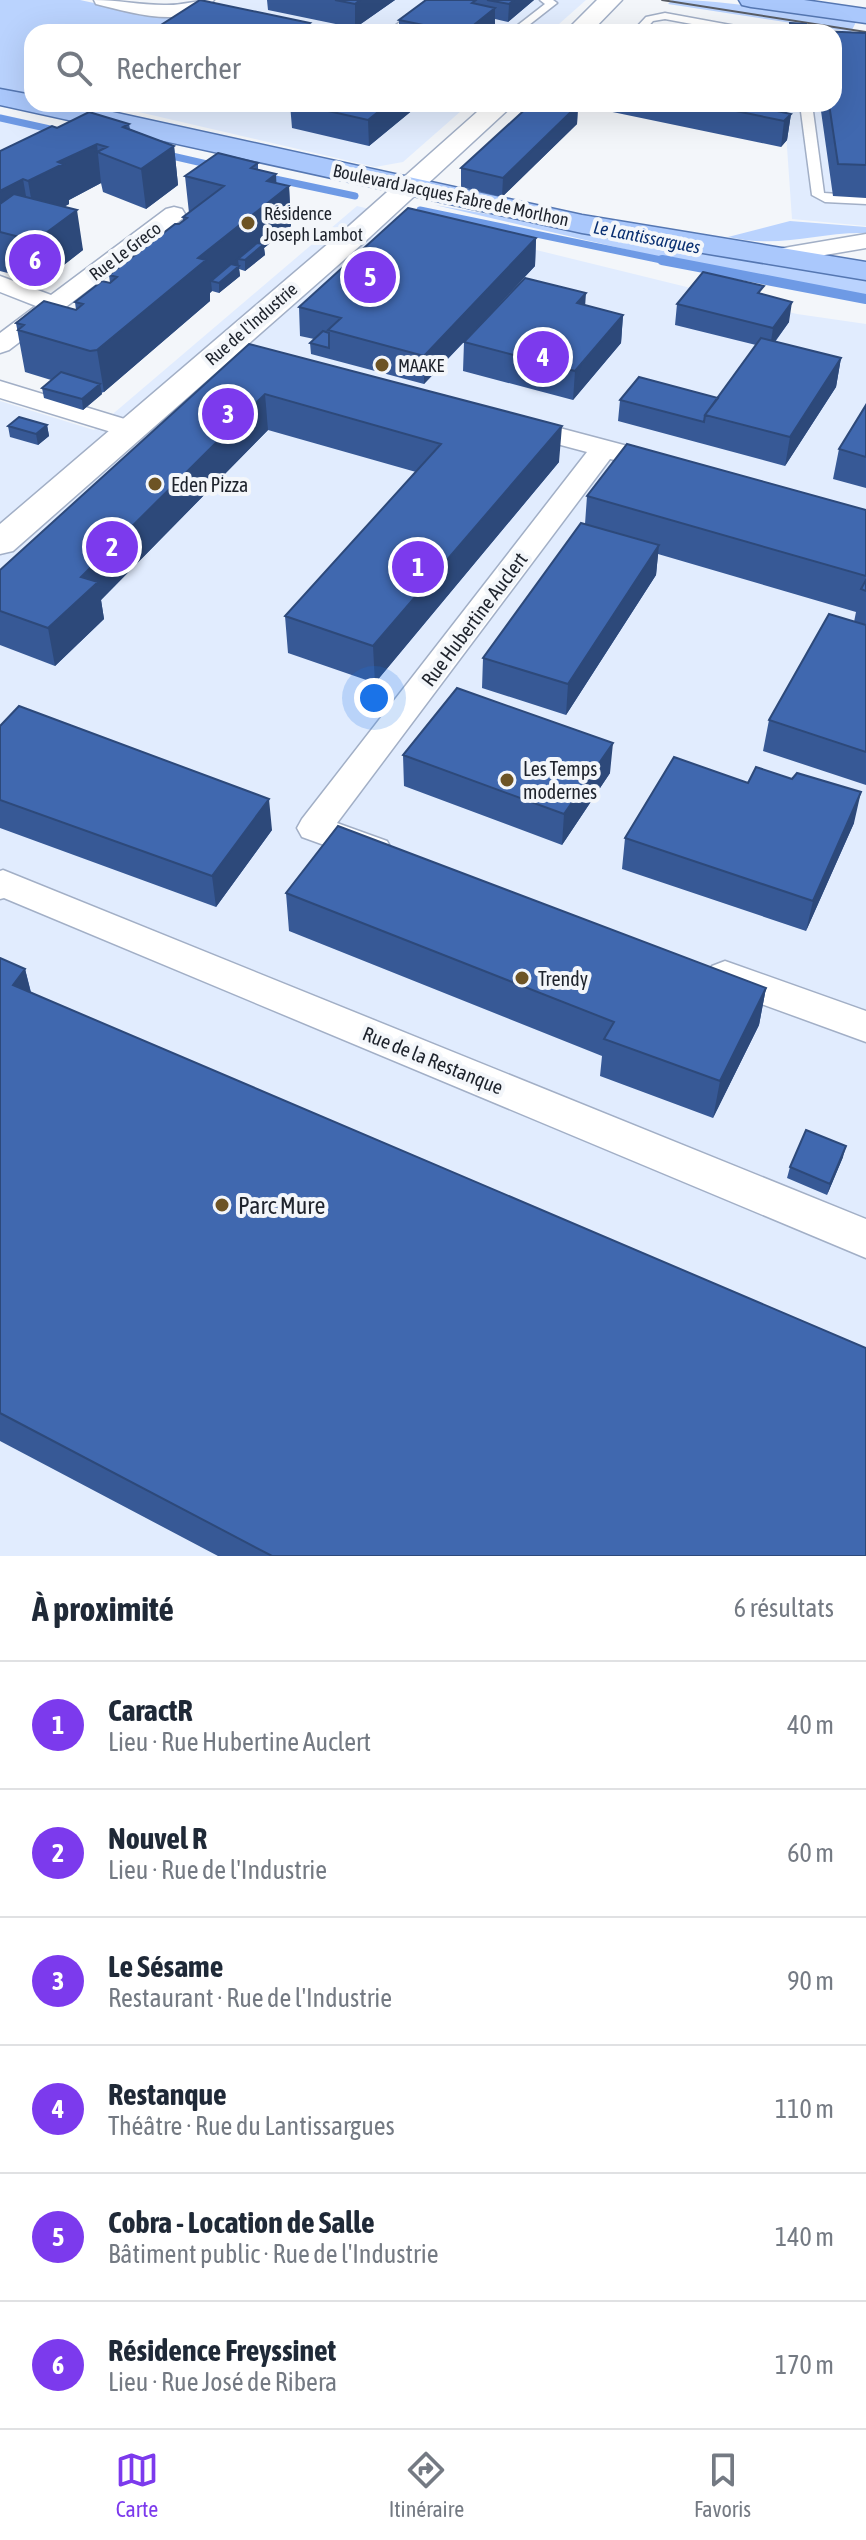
<!DOCTYPE html>
<html lang="fr">
<head>
<meta charset="utf-8">
<style>
  :root { --surface:#fff; --page:#f6f6f7; --text:#1f2937; --muted:#747a83; --line:#e0e1e3; --accent:#7c3aed }
  body { margin:0; font-family:"Asap Condensed",sans-serif; background:var(--page); color:var(--text) }
  .you { position:absolute; left:374px; top:698px; width:28px; height:28px; margin:-20px; border:6px solid #fff; border-radius:50%; background:#1a73e8; box-shadow:0 0 0 12px #1a73e833 }
  .badge { display:grid; place-items:center; width:52px; height:52px; border-radius:50%; background:var(--accent); color:#fff; font-size:26px; font-weight:700 }
  .pin { position:absolute; translate:-50% -50%; border:4px solid #fff; box-shadow:0 2px 8px #0006 }
  .list { margin:0; padding:0; list-style:none }
  h2 { display:flex; justify-content:space-between; align-items:center; height:104px; margin:0; padding:0 32px; font-size:34px }
  h2 small { font-size:26px; font-weight:400; color:var(--muted) }
  .list li { display:grid; grid-template-columns:52px 1fr auto; gap:24px; align-items:center; box-sizing:border-box; height:128px; padding:0 32px; border-top:2px solid var(--line) }
  .list b { display:block; font-size:30px; white-space:nowrap }
  .list p { margin:0; font-size:26px; white-space:nowrap; color:var(--muted) }
  .list em { font-size:26px; font-style:normal; color:var(--muted) }
  .icon { flex:none; width:44px; height:44px; fill:none; stroke:currentColor; stroke-width:2; stroke-linecap:round; stroke-linejoin:round }
  .map { position:relative; flex:none; width:866px; height:1556px; overflow:hidden }
  .search { position:absolute; background:var(--surface); box-shadow:0 8px 32px #0002; left:24px; right:24px; top:24px; height:88px; display:flex; align-items:center; gap:20px; box-sizing:border-box; padding:0 28px; border-radius:24px; color:var(--muted); font-size:30px }
  .sheet { height:872px; background:var(--surface) }
  nav { display:flex; justify-content:space-around; align-items:center; box-sizing:border-box; height:112px; border-top:2px solid var(--line); background:var(--surface); font-size:22px; color:var(--muted) }
  nav a { display:grid; justify-items:center; gap:4px }
  nav .on { color:var(--accent) }
  .map>svg:first-child { display:block }
  .built { fill:#e1ecfe }
  .green { fill:#bad3fe }
  .lines { fill:none; stroke-linecap:round; stroke-linejoin:round }
  .stream-far1 { stroke:#6e9ae5; stroke-width:7 }
  .stream { stroke:#6e9ae5; stroke-width:10 }
  .service-casing { stroke:#a2afc6; stroke-width:3 }
  .minor-casing { stroke:#a2afc6; stroke-width:3 }
  .tertiary-casing { stroke:#a2afc6; stroke-width:3 }
  .primary-casing { stroke:#5577b2; stroke-width:3 }
  .service { fill:#fff; fill-rule:evenodd }
  .minor { fill:#fff; fill-rule:evenodd }
  .tertiary { fill:#fff; fill-rule:evenodd }
  .primary { fill:#aac8fc; fill-rule:evenodd }
  .tram { stroke:#595d65; stroke-width:2 }
  .wall { fill:#375996 }
  .shaded-wall { fill:#2d497a }
  .building { fill:#4068af; stroke:#2d497a; stroke-width:2 }
  .poi-dot { fill:#6d5425; stroke:#f3f6fa; stroke-width:3 }
  .labels { text-anchor:middle; dominant-baseline:central; stroke-width:8; stroke-linejoin:round; paint-order:stroke }
  .far-street-label { font-size:18px; fill:#1e232c; stroke:#f3f6fa }
  .far-poi-label { font-size:18px; fill:#1e232c; stroke:#f3f6fa; text-anchor:start }
  .far-water-label { font-size:18px; font-style:italic; fill:#0a3072; stroke:#f3f6fa }
  .poi-label { font-size:20px; fill:#1e232c; stroke:#f3f6fa; text-anchor:start }
  .street-label { font-size:20px; fill:#1e232c; stroke:#f3f6fa }
  .near-poi-label { font-size:24px; fill:#1e232c; stroke:#f3f6fa; text-anchor:start }
</style>
</head>
<body>
<div class="map">
<svg width="866" height="1556" viewBox="0 0 866 1556">
  <rect width="100%" height="100%" fill="#f3f6fa"/>
  <path class="built" d="M221,0H586L550,32H171Z
    M866,42V226L792,219L784,104H834Z
    M104,104H469L403,162L375,167Z
    M0,114L27,120L67,131L0,164Z
    M357,206L797,314L866,324V1556H0V401L94,430Z"/>
  <path class="green" d="M0,0H80L154,16L160,13L189,18L168,32H32V95L0,90Z
    M672,0C734,0 795,14 857,20L851,32L668,4Z
    M435,205L866,280V295L663,258Z
    M790,221L866,227V233C815,232 782,249 728,237Z"/>
  <g class="lines">
    <path class="stream-far1" d="M0,118L59,131
      M159,153L220,167
      M261,176L355,196
      M420,210L671,262"/>
    <path class="stream" d="M662,260L866,299"/>
    <defs>
      <path id="service" d="M437,0H449L399,32H387L417,9Z
        M540,0H553L557,3L520,32H509L545,4Z
        M665,13L752,29L757,32H735L665,19L653,21L643,32H632L646,17Z
        M800,104H812L824,193L866,196V204L825,202L812,195Z"/>
      <path id="minor" d="M94,0C118,0 140,5 164,5C181,6 197,0 214,0C187,31 130,12 96,4Z
        M174,207L182,209L185,214L182,219L9,350L0,353V333L36,306L0,292V276L51,295L166,209Z
        M866,234V248L772,264L764,262L760,257L764,252L772,250Z
        M0,381L141,424L145,430L141,436L131,438L0,398Z
        M518,417L635,448L639,454L635,460L625,462L610,459L337,823L387,841L392,850L387,859L374,863L302,837L297,828L302,819L587,452L508,431L504,425L508,419Z
        M3,870L866,1219V1258L4,898L0,899V871Z
        M725,961L866,1011V1042L712,986L706,976L712,966Z"/>
      <path id="tertiary" d="M597,0H622L591,32H565Z
        M486,104H514L370,237L13,551L0,554V524L350,225Z"/>
      <path id="primary" d="M739,0H804L866,9V23L751,7L742,5Z
        M0,89L32,95V104H76L582,215L866,262V280L582,233L0,105Z"/>
    </defs>
    <use href="#service" class="service-casing"/>
    <use href="#minor" class="minor-casing"/>
    <use href="#tertiary" class="tertiary-casing"/>
    <use href="#primary" class="primary-casing"/>
    <use href="#service" class="service"/>
    <use href="#minor" class="minor"/>
    <use href="#tertiary" class="tertiary"/>
    <use href="#primary" class="primary"/>
    <path class="tram" d="M662,0L866,32"/>
  </g>
  <path class="wall" d="M267,0H395L355,28L268,10Z
    M426,0H534L508,22L495,19V25L486,32H399V20Z
    M866,33V198L833,196L820,104H834Z
    M290,104H420L369,146L292,128Z
    M574,104H768L766,108L791,114L787,140L781,147Z
    M578,105L577,124L502,197L461,187V168Z
    M129,124L130,129L174,146L178,185L146,209L103,192L101,183L69,200V204L64,207L83,250L42,282L0,271V151L57,128Z
    M258,163V170L276,174V183L289,186L291,226L264,248L265,255L245,271L239,269L240,276L219,293L212,291L210,293V301L104,392L101,393L102,394L83,410L44,398L42,388L51,380L25,372L16,323L76,310L75,302L110,283L109,275L183,221V217L189,213L185,176Z
    M536,238L535,266L467,339L585,305L623,315L621,343L573,400L463,371L464,342L424,384L311,354L310,343L314,339L300,336L299,307Z
    M763,294L789,322L775,342L841,358L836,387L785,466L618,421L620,400L718,398L756,345L675,325L677,304Z
    M249,344L559,462L375,683L288,653L285,616L416,472L268,430L101,600L104,619L55,666L0,645V570Z
    M866,405V488L833,479L839,449Z
    M47,425L49,436L38,445L10,437L8,426Z
    M587,496L866,510V785L763,751L769,720L854,622L856,612L658,554L656,575L566,715L482,688L483,658L585,524Z
    M0,726L272,830L216,907L0,828Z
    M403,755L610,773L562,845L404,786Z
    M792,779L854,823L806,931L622,869L625,838L748,783Z
    M286,893L766,988L759,1025L713,1118L600,1076L602,1056L289,931Z
    M0,958L25,969L31,992L866,1556H218L0,1441Z
    M843,1157L827,1195L787,1178L790,1167Z"/>
  <path class="shaded-wall" d="M360,0H395L355,28V4Z
    M514,0H534L508,22L509,4Z
    M495,8V25L486,32H465Z
    M310,23V32H297Z
    M388,104H420L369,146L368,120Z
    M751,104H768L767,107L760,116L749,113Z
    M578,105L577,124L502,197L503,178Z
    M791,114L787,140L781,147L784,121Z
    M97,144L101,183L69,200V204L35,221L28,181L58,162Z
    M174,146L178,185L146,209L141,169Z
    M276,174L277,196L289,186L291,226L264,248L265,255L245,271V260L238,259L240,276L219,293V283L211,281L212,291L210,293V301L104,392L97,350L198,258L267,181Z
    M23,179L30,219L0,232V191Z
    M77,210L83,250L42,282L35,241Z
    M536,238L535,266L424,384V356Z
    M586,293L584,321L577,303Z
    M792,302L789,322L770,348L773,328Z
    M623,315L621,343L573,400L575,371Z
    M841,358L836,387L785,466L790,437Z
    M100,384L102,394L83,410L82,399Z
    M265,394L268,430L101,600L104,619L55,666L48,628L81,577Z
    M47,425L49,436L38,445L36,434Z
    M562,426L559,462L375,683L373,646Z
    M659,545L656,575L566,715L568,684Z
    M613,743L610,773L562,845L564,814Z
    M861,792L854,823L806,931L813,901Z
    M269,799L272,830L216,907L212,876Z
    M25,969L34,1006L13,985Z
    M766,988L759,1025L713,1118L720,1081Z
    M846,1146L843,1157L827,1195L830,1184Z"/>
  <path class="building" d="M200,0L310,23L297,32H150Z
    M335,0H360L355,4Z
    M426,0H476L472,3L495,8L465,32H457L399,20Z
    M487,0H514L509,4Z
    M790,23L806,24L807,31H791Z
    M818,31L866,33V165L838,164L829,104H834V32Z
    M297,104H388L368,120Z
    M531,104H573L578,105L503,178L461,168Z
    M702,104H751L750,105L791,114L784,121Z
    M89,112L129,124L123,127L174,146L141,169L97,152L107,147L97,144L58,162L63,164L28,181L23,179L0,191V151L52,126L57,128Z
    M218,153L258,163L251,168L276,174L267,181L289,186L198,258L206,260L97,350L90,351L18,330L24,325L16,323L44,301L76,310L83,304L75,302L102,281L110,283L117,277L109,275L175,224H179L187,218L183,217L224,186L185,176Z
    M14,194L77,210L35,241L0,232V204Z
    M408,208L536,238L424,356L328,330L341,318L299,307Z
    M257,243L264,244L245,260L238,259Z
    M231,264L239,266L219,283L211,281Z
    M703,272L764,286L758,293L792,302L773,328L677,304Z
    M525,278L586,293L577,303L623,315L575,371L464,342Z
    M323,331L329,333V348L310,343Z
    M761,338L841,358L790,437L705,415Z
    M249,344L562,426L373,646L285,616L441,444L265,394L81,577L98,582L48,628L0,611V570Z
    M61,372L100,384L82,399L42,388Z
    M639,377L718,398L705,415L704,422L620,400Z
    M866,405V457L839,449Z
    M19,417L47,425L36,434L8,426Z
    M627,444L866,510V576L587,496Z
    M581,523L659,545L568,684L483,658Z
    M866,580V591L861,589Z
    M829,614L866,625V752L769,720Z
    M457,688L613,743L564,814L403,755Z
    M19,706L269,799L212,876L0,800V726Z
    M674,757L748,783L756,767L792,779L797,773L861,792L813,901L625,838Z
    M338,826L766,988L720,1081L604,1039L614,1022L286,893Z
    M0,958L25,969L13,985L866,1348V1556H272L0,1413Z
    M806,1130L846,1146L830,1184L790,1167Z"/>
  <g class="poi-dot">
    <circle cx="248" cy="223" r="8"/>
    <circle cx="382" cy="365" r="8"/>
    <circle cx="155" cy="484" r="8"/>
    <circle cx="507" cy="780" r="8"/>
    <circle cx="522" cy="978" r="8"/>
    <circle cx="222" cy="1205" r="8"/>
  </g>
  <g class="labels">
    <g class="far-street-label">
      <text transform="translate(451 195) rotate(12)">Boulevard Jacques Fabre de Morlhon</text>
      <text transform="translate(125 251) rotate(-37)">Rue Le Greco</text>
      <text transform="translate(251 324) rotate(-41)">Rue de l'Industrie</text>
    </g>
    <g class="far-poi-label">
      <text x="264" y="213">Résidence<tspan x="264" dy="21">Joseph Lambot</tspan></text>
      <text x="398" y="365">MAAKE</text>
    </g>
    <g class="far-water-label">
      <text transform="translate(647 237) rotate(11)">Le Lantissargues</text>
    </g>
    <g class="poi-label">
      <text x="171" y="484">Eden Pizza</text>
      <text x="523" y="768">Les Temps<tspan x="523" dy="23">modernes</tspan></text>
      <text x="538" y="978">Trendy</text>
    </g>
    <g class="street-label">
      <text transform="translate(474 619) rotate(-53)">Rue Hubertine Auclert</text>
      <text transform="translate(433 1060) rotate(22)">Rue de la Restanque</text>
    </g>
    <g class="near-poi-label">
      <text x="238" y="1205">Parc Mure</text>
    </g>
  </g>
</svg>
<div class="you"></div>
<div class="pin badge" style="left:418px;top:567px">1</div>
<div class="pin badge" style="left:112px;top:547px">2</div>
<div class="pin badge" style="left:228px;top:414px">3</div>
<div class="pin badge" style="left:543px;top:357px">4</div>
<div class="pin badge" style="left:370px;top:277px">5</div>
<div class="pin badge" style="left:35px;top:260px">6</div>
<div class="search"><svg class="icon" aria-label="search" viewBox="0 0 24 24"><circle cx="10" cy="10" r="6"/><path d="M15 15l6 6"/></svg>Rechercher</div>
</div>
<section class="sheet">
<h2>À proximité<small>6 résultats</small></h2>
<ul class="list">
<li><span class="badge">1</span><div><b>CaractR</b><p>Lieu · Rue Hubertine Auclert</p></div><em>40 m</em></li>
<li><span class="badge">2</span><div><b>Nouvel R</b><p>Lieu · Rue de l'Industrie</p></div><em>60 m</em></li>
<li><span class="badge">3</span><div><b>Le Sésame</b><p>Restaurant · Rue de l'Industrie</p></div><em>90 m</em></li>
<li><span class="badge">4</span><div><b>Restanque</b><p>Théâtre · Rue du Lantissargues</p></div><em>110 m</em></li>
<li><span class="badge">5</span><div><b>Cobra - Location de Salle</b><p>Bâtiment public · Rue de l'Industrie</p></div><em>140 m</em></li>
<li><span class="badge">6</span><div><b>Résidence Freyssinet</b><p>Lieu · Rue José de Ribera</p></div><em>170 m</em></li>
</ul>
</section>
<nav>
<a class="on"><svg class="icon" aria-label="map" viewBox="0 0 24 24"><path d="M3 6l6-2 6 2 6-2v14l-6 2-6-2-6 2zM9 4v14M15 6v14"/></svg>Carte</a>
<a><svg class="icon" aria-label="directions" viewBox="0 0 24 24"><path d="M12 3l9 9-9 9-9-9zM9 14v-3h6M13 9l2 2-2 2"/></svg>Itinéraire</a>
<a><svg class="icon" aria-label="saved" viewBox="0 0 24 24"><path d="M7 4h10v16l-5-4-5 4z"/></svg>Favoris</a>
</nav>
</body>
</html>
